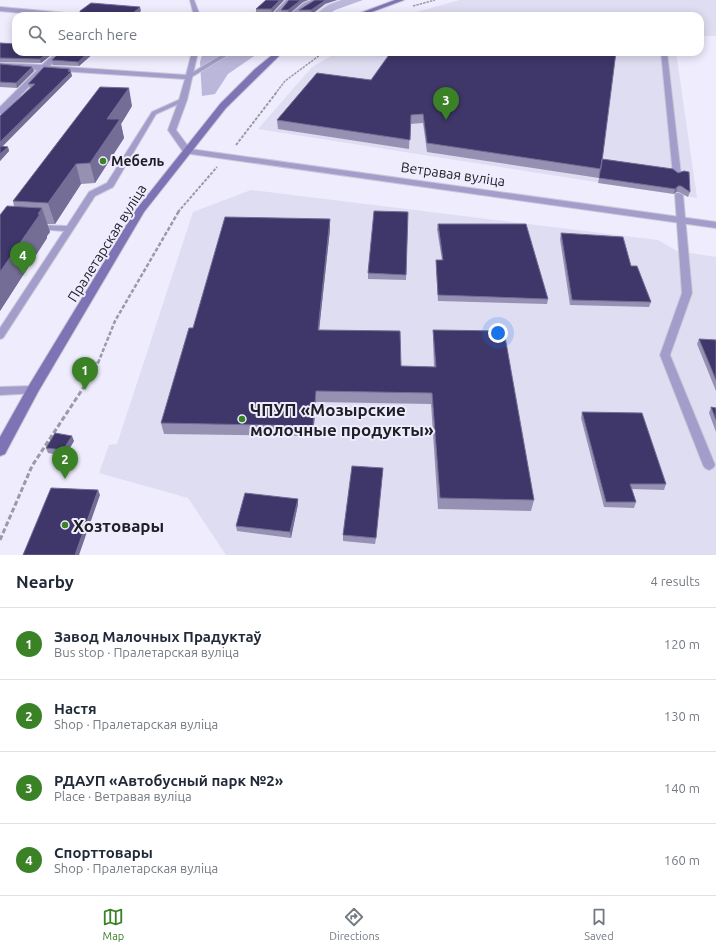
<!DOCTYPE html>
<html lang="en">
<head>
<meta charset="utf-8">
<style>
  :root { --surface:#fff; --page:#f6f6f7; --text:#1f2937; --muted:#747a83; --line:#e0e1e3; --accent:#3b8227 }
  body { margin:0; font-family:Ubuntu,sans-serif; background:var(--page); color:var(--text) }
  .you { position:absolute; left:498px; top:333px; width:14px; height:14px; margin:-10px; border:3px solid #fff; border-radius:50%; background:#1a73e8; box-shadow:0 0 0 6px #1a73e833 }
  .badge { display:grid; place-items:center; width:26px; height:26px; border-radius:50%; background:var(--accent); color:#fff; font-size:13px; font-weight:700 }
  .pin { position:absolute; translate:-50% -33px; filter:drop-shadow(0 1px 2px #0008) }
  .pin::after { content:''; position:absolute; top:21px; width:14px; height:12px; background:inherit; clip-path:polygon(0 0,100% 0,50% 100%) }
  .list { margin:0; padding:0; list-style:none }
  h2 { display:flex; justify-content:space-between; align-items:center; height:52px; margin:0; padding:0 16px; font-size:17px }
  h2 small { font-size:13px; font-weight:400; color:var(--muted) }
  .list li { display:grid; grid-template-columns:26px 1fr auto; gap:12px; align-items:center; box-sizing:border-box; height:72px; padding:0 16px; border-top:1px solid var(--line) }
  .list b { display:block; font-size:15px; white-space:nowrap }
  .list p { margin:0; font-size:13px; white-space:nowrap; color:var(--muted) }
  .list em { font-size:13px; font-style:normal; color:var(--muted) }
  .icon { flex:none; width:22px; height:22px; fill:none; stroke:currentColor; stroke-width:2; stroke-linecap:round; stroke-linejoin:round }
  .map { position:relative; flex:none; width:716px; height:555px; overflow:hidden }
  .search { position:absolute; background:var(--surface); box-shadow:0 2px 10px #0003; left:12px; right:12px; top:12px; height:44px; display:flex; align-items:center; gap:10px; box-sizing:border-box; padding:0 14px; border-radius:12px; color:var(--muted); font-size:15px }
  .sheet { height:340px; background:var(--surface) }
  nav { display:flex; justify-content:space-around; align-items:center; box-sizing:border-box; height:56px; border-top:1px solid var(--line); background:var(--surface); font-size:11px; color:var(--muted) }
  nav a { display:grid; justify-items:center; gap:2px }
  nav .on { color:var(--accent) }
  .map>svg:first-child { display:block }
  .built { fill:#dfddf2 }
  .green { fill:#bab7db }
  .lines { fill:none; stroke-linecap:round; stroke-linejoin:round }
  .service-casing { stroke:#c9c7d6; stroke-width:2 }
  .minor-casing { stroke:#c9c7d6; stroke-width:2 }
  .secondary-casing { stroke:#c9c7d6; stroke-width:2 }
  .path-far3 { stroke:#9b9aa7; stroke-width:1.5; stroke-dasharray:2.5 1; stroke-linecap:butt }
  .path-far2 { stroke:#9b9aa7; stroke-width:2; stroke-dasharray:3 1.5; stroke-linecap:butt }
  .path-far1 { stroke:#9b9aa7; stroke-width:2.5; stroke-dasharray:4 2; stroke-linecap:butt }
  .path { stroke:#9b9aa7; stroke-width:3; stroke-dasharray:5 2.5; stroke-linecap:butt }
  .service { fill:#a29dca; fill-rule:evenodd }
  .minor { fill:#a29dca; fill-rule:evenodd }
  .secondary { fill:#7e74b5; fill-rule:evenodd }
  .wall { fill:#9691b3 }
  .shaded-wall { fill:#746d95 }
  .building { fill:#3f3669; stroke:#746d95 }
  .poi-dot { fill:#3b8227; stroke:#eeecfd; stroke-width:1.5 }
  .labels { text-anchor:middle; dominant-baseline:central; stroke-width:4; stroke-linejoin:round; paint-order:stroke }
  .poi-label { font-size:14px; font-weight:bold; fill:#1f1e25; stroke:#eeecfd; text-anchor:start }
  .street-label { font-size:14px; fill:#1f1e25; stroke:#eeecfd }
  .near-poi-label { font-size:17px; font-weight:bold; fill:#1f1e25; stroke:#eeecfd; text-anchor:start }
</style>
</head>
<body>
<div class="map">
<svg width="716" height="555" viewBox="0 0 716 555">
  <rect width="100%" height="100%" fill="#eeecfd"/>
  <path class="built" d="M268,0H341L328,5L313,16H250Z
    M460,0H716V36H700V16H402Z
    M338,52H676L697,198L258,129L312,67Z
    M251,190L658,240L677,251L716,257V555H226L188,498L99,473L109,445L117,444L193,212Z"/>
  <path class="green" d="M341,0H363L335,10L326,16H313L328,5Z
    M203,52H260L228,74L215,94L202,96L200,62Z"/>
  <g class="lines">
    <defs>
      <path id="service" d="M190,0H194L200,16H194Z
        M286,0H291L277,16H271Z
        M312,0H318L308,5L294,16H288L304,3Z
        M226,52H233L190,78L185,77Z
        M661,52H667L681,175L677,177L673,175Z
        M183,98L186,100L185,101L156,114L113,187L95,196L3,338L0,339V328L64,231L38,229L34,227L35,225L67,226L89,192L107,183L152,112Z
        M676,193H679L683,195L692,293L670,355L715,465L713,468L709,470L705,468L703,465L660,355L682,293L675,195Z
        M33,386L37,387L38,390L37,393L0,395V387Z"/>
      <path id="minor" d="M0,7L77,14L80,16H56L0,11Z
        M57,52H64L50,66L186,75L192,52H198L187,100L176,130L190,149L716,222V228L184,153L168,130L179,100L185,79L45,70L3,114H0V107L37,70L0,67V63L42,65Z"/>
      <path id="secondary" d="M395,0H404L361,16H352Z
        M276,52H283L226,108L144,212L38,392L5,454L0,456V437L28,387L135,211L220,104L255,69Z"/>
    </defs>
    <use href="#service" class="service-casing"/>
    <use href="#minor" class="minor-casing"/>
    <use href="#secondary" class="secondary-casing"/>
    <path class="path-far3" d="M413,6L435,0
      M275,94L285,81L324,52"/>
    <path class="path-far2" d="M236,145L276,93
      M178,212L217,167"/>
    <path class="path-far1" d="M98,363L115,321L179,211"/>
    <path class="path" d="M0,540L32,466L95,370L98,362"/>
    <use href="#service" class="service"/>
    <use href="#minor" class="minor"/>
    <use href="#secondary" class="secondary"/>
  </g>
  <path class="wall" d="M284,0L272,13H256V9Z
    M289,0H308L303,2L289,14L281,13V10Z
    M325,4L312,14H299V10Z
    M0,43L55,52L41,63L0,62Z
    M60,52H95L79,66L53,65L52,60Z
    M0,64L34,71L17,88L0,87Z
    M70,69L72,76L2,146L8,147L9,151L0,161V116L30,88L28,84Z
    M317,73L602,159L673,169L690,192L688,197L679,192H676L674,194L598,183L599,178L427,152L423,123L410,124L409,149L278,129L277,120Z
    M132,106L121,124L124,138L95,183L81,184L55,224H47L50,232L47,236V238L0,311V215L14,206L13,201Z
    M408,212L406,280L368,279V273Z
    M330,219V229L319,330L401,366L434,367L433,341V330L534,500L531,511L438,509L431,404L316,402L313,436L164,434L161,423Z
    M438,224L548,299L547,304L438,301L436,265V260H442L437,229Z
    M561,233L631,266L651,302L649,307L570,305L560,239Z
    M699,339L716,340V391L697,344Z
    M711,407L716,408V432L709,413Z
    M582,412L666,484L664,490L632,489L636,502L634,508L604,507L581,418Z
    M74,441L65,456L48,453L46,448Z
    M383,468L375,544L343,541V535Z
    M298,499V504L291,538L237,531L236,526Z"/>
  <path class="shaded-wall" d="M280,0H284L272,13L271,9Z
    M301,0H308L303,2L289,14L288,10Z
    M326,0H337L325,4L312,14L311,10Z
    M140,7L141,11L135,16H130Z
    M49,52H55L41,63L40,59Z
    M89,52H95L79,66L78,62Z
    M32,67L34,71L17,88L16,83Z
    M70,69L72,76L0,149V142Z
    M129,88L132,106L121,124L124,138L95,183L90,163L107,119Z
    M8,147L9,151L0,161V154Z
    M76,164L81,184L55,224L48,203Z
    M678,186L676,192L674,194L675,189Z
    M42,208L50,232L47,236V238L0,311V272Z
    M330,219V229L318,340V330Z
    M316,391V402L313,436V426Z
    M72,436L74,441L65,456L63,450Z
    M383,468L382,474L375,544L376,538Z
    M98,490L100,495L79,555H75Z
    M298,499V504L291,538L290,532Z"/>
  <path class="building" d="M266,0H280L271,9H256Z
    M289,0H301L288,10H281Z
    M315,0H326L311,10H299Z
    M91,3L140,7L130,16H73L76,14L80,13V11Z
    M0,43L16,44V52H49L40,59L0,58Z
    M60,52H89L78,62L52,60Z
    M391,52H616L601,169L427,143L423,114L411,115L410,140L277,120L317,73L371,80Z
    M0,64L32,67L16,83L0,82Z
    M44,67L70,69L68,71L71,72L0,142V116L35,84H28Z
    M100,87L129,88L107,119H120L90,163L76,164L48,203L13,201Z
    M0,146L8,147L0,154Z
    M602,159L673,169L678,173L684,171L689,172L690,192L681,186H678L675,189L599,178Z
    M7,206L42,208L38,214H40L0,272V215Z
    M374,211L408,212L406,275L368,273Z
    M225,217L330,219L318,330L400,331L401,366L436,367L433,330L504,331L534,500L440,498L432,393L316,391L313,426L161,423L189,328H193Z
    M438,224H526L548,299L438,295L436,260H443Z
    M561,233L623,237L631,266H637L651,302L572,300Z
    M699,339L716,340V380Z
    M711,407L716,408V420Z
    M582,412L642,413L666,484H630L636,502H606Z
    M55,433L72,436L63,450L46,448Z
    M352,466L383,468L376,538L343,535Z
    M51,488L98,490L75,555H23Z
    M245,493L298,499L290,532L236,526Z"/>
  <g class="poi-dot">
    <circle cx="103" cy="161" r="4"/>
    <circle cx="242" cy="419" r="4"/>
    <circle cx="65" cy="525" r="4"/>
  </g>
  <g class="labels">
    <g class="poi-label">
      <text x="111" y="161">Мебель</text>
    </g>
    <g class="street-label">
      <text transform="translate(453 174) rotate(8)">Ветравая вуліца</text>
      <text transform="translate(107 243) rotate(-58)">Пралетарская вуліца</text>
    </g>
    <g class="near-poi-label">
      <text x="250" y="409">ЧПУП «Мозырские<tspan x="250" dy="20">молочные продукты»</tspan></text>
      <text x="73" y="525">Хозтовары</text>
    </g>
  </g>
</svg>
<div class="you"></div>
<div class="pin badge" style="left:85px;top:390px">1</div>
<div class="pin badge" style="left:65px;top:479px">2</div>
<div class="pin badge" style="left:446px;top:120px">3</div>
<div class="pin badge" style="left:23px;top:275px">4</div>
<div class="search"><svg class="icon" aria-label="search" viewBox="0 0 24 24"><circle cx="10" cy="10" r="6"/><path d="M15 15l6 6"/></svg>Search here</div>
</div>
<section class="sheet">
<h2>Nearby<small>4 results</small></h2>
<ul class="list">
<li><span class="badge">1</span><div><b>Завод Малочных Прадуктаў</b><p>Bus stop · Пралетарская вуліца</p></div><em>120 m</em></li>
<li><span class="badge">2</span><div><b>Настя</b><p>Shop · Пралетарская вуліца</p></div><em>130 m</em></li>
<li><span class="badge">3</span><div><b>РДАУП «Автобусный парк №2»</b><p>Place · Ветравая вуліца</p></div><em>140 m</em></li>
<li><span class="badge">4</span><div><b>Спорттовары</b><p>Shop · Пралетарская вуліца</p></div><em>160 m</em></li>
</ul>
</section>
<nav>
<a class="on"><svg class="icon" aria-label="map" viewBox="0 0 24 24"><path d="M3 6l6-2 6 2 6-2v14l-6 2-6-2-6 2zM9 4v14M15 6v14"/></svg>Map</a>
<a><svg class="icon" aria-label="directions" viewBox="0 0 24 24"><path d="M12 3l9 9-9 9-9-9zM9 14v-3h6M13 9l2 2-2 2"/></svg>Directions</a>
<a><svg class="icon" aria-label="saved" viewBox="0 0 24 24"><path d="M7 4h10v16l-5-4-5 4z"/></svg>Saved</a>
</nav>
</body>
</html>
